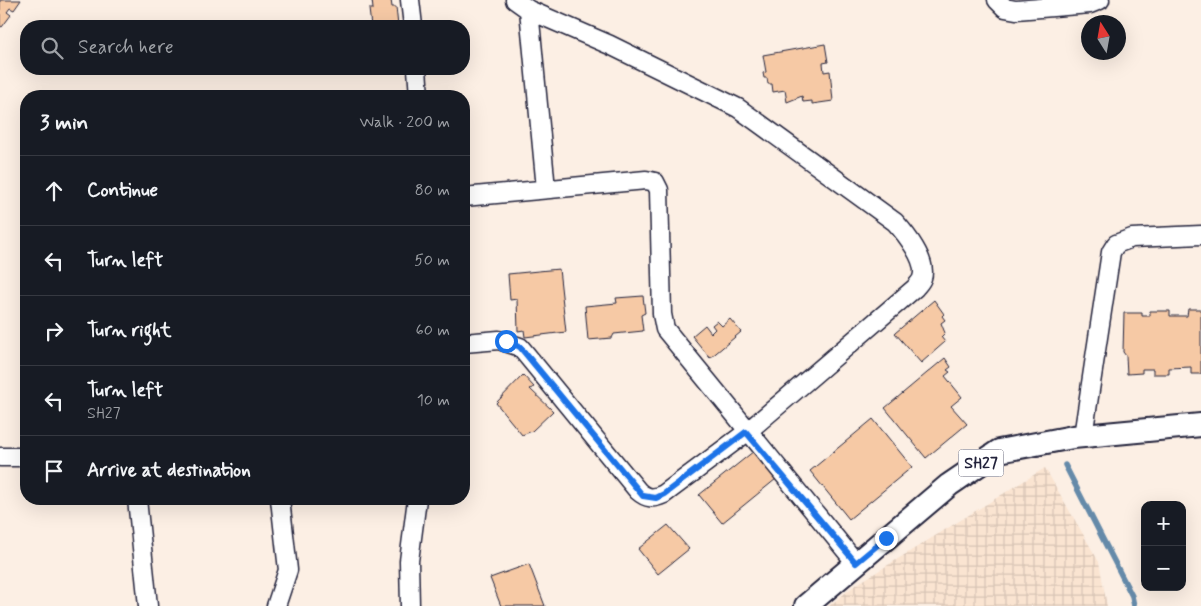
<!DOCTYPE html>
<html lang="en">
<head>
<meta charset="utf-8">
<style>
  :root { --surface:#171b24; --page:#20242c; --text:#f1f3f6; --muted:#9ea1a6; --line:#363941 }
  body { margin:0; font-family:Mynerve,sans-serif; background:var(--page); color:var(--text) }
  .controls { position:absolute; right:15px; bottom:15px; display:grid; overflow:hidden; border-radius:10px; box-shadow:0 5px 20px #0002 }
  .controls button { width:45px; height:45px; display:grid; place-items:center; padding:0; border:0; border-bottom:1px solid var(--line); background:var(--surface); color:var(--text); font:25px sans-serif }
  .compass { position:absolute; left:1081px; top:15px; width:45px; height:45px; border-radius:50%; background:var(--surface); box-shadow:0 5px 20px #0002; rotate:349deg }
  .stop { position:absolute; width:15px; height:15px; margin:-11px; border:4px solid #1a73e8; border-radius:50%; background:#fff }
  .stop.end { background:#1a73e8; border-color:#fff; box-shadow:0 1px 5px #0008 }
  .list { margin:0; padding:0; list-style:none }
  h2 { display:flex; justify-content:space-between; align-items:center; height:65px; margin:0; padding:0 20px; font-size:21px }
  h2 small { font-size:16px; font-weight:400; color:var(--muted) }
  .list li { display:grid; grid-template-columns:32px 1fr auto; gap:15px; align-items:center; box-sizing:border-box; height:70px; padding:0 20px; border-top:1px solid var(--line) }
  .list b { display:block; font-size:19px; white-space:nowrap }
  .list p { margin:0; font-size:16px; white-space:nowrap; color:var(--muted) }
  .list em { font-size:16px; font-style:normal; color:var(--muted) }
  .icon { flex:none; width:28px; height:28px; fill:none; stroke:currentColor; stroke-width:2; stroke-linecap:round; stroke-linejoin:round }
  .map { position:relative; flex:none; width:1201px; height:606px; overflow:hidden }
  .search { position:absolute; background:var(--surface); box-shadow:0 5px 20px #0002; left:20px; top:20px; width:450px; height:55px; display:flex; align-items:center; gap:12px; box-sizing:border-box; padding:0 18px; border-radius:20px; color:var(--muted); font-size:19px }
  .panel { position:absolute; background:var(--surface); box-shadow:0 5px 20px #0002; left:20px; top:90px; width:450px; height:415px; border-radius:20px }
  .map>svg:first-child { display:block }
  .industrial { fill:url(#industrial-grid) }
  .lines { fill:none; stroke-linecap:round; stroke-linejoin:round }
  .stream { stroke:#658aa9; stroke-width:5.5 }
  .building { fill:#f6c9a5; stroke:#22223b }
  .minor-casing { stroke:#22223b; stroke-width:21 }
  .major-casing { stroke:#22223b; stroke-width:26 }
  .minor { stroke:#fff; stroke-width:18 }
  .major { stroke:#fff; stroke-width:22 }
  .route { stroke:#1a73e8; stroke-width:6 }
  .labels { text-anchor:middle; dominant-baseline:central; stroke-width:4; stroke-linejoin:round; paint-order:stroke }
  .shield { fill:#fff; stroke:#646476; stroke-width:1 }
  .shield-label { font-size:16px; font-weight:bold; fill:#22223b }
</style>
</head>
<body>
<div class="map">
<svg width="1201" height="606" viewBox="0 0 1201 606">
  <defs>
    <pattern id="industrial-grid" width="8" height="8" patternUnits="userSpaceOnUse" patternTransform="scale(1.25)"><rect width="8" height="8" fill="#fae4d1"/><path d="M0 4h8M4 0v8" fill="none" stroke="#d6c3b4"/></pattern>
  </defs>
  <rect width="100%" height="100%" fill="#fcefe4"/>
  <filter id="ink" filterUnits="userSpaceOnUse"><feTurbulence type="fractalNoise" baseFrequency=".02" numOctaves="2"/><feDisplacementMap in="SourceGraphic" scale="10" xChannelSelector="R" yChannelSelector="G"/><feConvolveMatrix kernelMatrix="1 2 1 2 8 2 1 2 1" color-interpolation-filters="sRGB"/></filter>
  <g filter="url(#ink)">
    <path class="industrial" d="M1045,468L1099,562L1107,606H829L854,586Z"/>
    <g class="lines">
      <path class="stream" d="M1065,465L1132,596L1134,606"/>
    </g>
    <path class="building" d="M0,0H21L14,10L10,8L7,12L11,15L2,27L0,26Z
      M372,0H391L392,7H396L398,26H371L369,9H373Z
      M825,44L828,62L823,63L824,72L830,71L833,101L812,104V101L803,102L802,96L787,102L785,90L773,92L772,84H768L767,78H764L763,73L766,72L763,55Z
      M559,269L566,332L525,337L524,330L518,331L517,299L510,300L508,274Z
      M643,296L645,313L641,315L643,331L614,334L612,338L588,340L585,306L617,303L616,298Z
      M934,300L944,314L942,316L945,320L941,323L945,333L941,337L945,342L921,363L895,333Z
      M1188,309H1201V374H1191V367L1169,368V374H1153V369H1142V373L1127,374L1126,356L1123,352L1124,313H1142V316H1150V311H1170V316H1187Z
      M730,319L741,332L710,358L692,336L705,325L711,333L715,329L712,325L717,321L722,326Z
      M945,358L951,367L947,370L950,372L945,376L962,397L951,406L967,424L926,458L885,408Z
      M523,375L534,387L530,389L553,411L532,431L522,435L496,403Z
      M873,419L912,467L849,519L810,471Z
      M754,451L776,479L722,523L699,495Z
      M668,525L689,549L658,574L638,549Z
      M529,564L545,606H501L490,578Z"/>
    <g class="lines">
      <defs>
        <path id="minor" d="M410,0L413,26
          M997,0L1005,8L1016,10L1090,4L1100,0
          M529,10L546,189
          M417,69L419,96
          M464,197L646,180L655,182L659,190L662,314L665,329L856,563
          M464,343L499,340L520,347L638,491C647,499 653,499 664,494L747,432L915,288C917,285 921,282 922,278C928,261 905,233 895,222L738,108L610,45L529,10L515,0
          M1083,436L1111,252L1116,244L1132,238L1201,235
          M0,457H26
          M137,499L148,606
          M276,606L288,570L280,499
          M410,606L409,561L417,499"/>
        <path id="major" d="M806,606L949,485L999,451L1073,437L1201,425"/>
      </defs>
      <use href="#minor" class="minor-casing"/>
      <use href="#major" class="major-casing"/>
      <use href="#minor" class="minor"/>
      <use href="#major" class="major"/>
    </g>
  </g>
  <g class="lines" filter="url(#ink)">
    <path class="route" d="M506,341L520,347L643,496L656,498L664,494L746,432L856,563L886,538"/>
  </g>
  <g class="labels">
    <rect class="shield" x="958.5" y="449.5" width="45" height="27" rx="4"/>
    <g class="shield-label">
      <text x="981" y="463">SH27</text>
    </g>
  </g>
</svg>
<div class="controls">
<button>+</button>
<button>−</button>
</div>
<svg class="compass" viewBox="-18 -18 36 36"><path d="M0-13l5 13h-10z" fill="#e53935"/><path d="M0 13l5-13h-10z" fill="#9ea1a6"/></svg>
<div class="stop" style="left:506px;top:341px"></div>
<div class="stop end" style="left:886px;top:538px"></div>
<div class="search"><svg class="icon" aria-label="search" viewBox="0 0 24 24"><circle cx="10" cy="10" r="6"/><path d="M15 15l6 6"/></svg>Search here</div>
<section class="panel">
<h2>3 min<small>Walk · 200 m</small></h2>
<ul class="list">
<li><svg class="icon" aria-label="ahead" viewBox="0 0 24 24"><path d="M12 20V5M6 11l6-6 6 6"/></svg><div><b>Continue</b></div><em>80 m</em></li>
<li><svg class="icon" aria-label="left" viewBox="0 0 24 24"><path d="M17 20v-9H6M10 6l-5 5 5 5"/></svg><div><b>Turn left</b></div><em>50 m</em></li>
<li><svg class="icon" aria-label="right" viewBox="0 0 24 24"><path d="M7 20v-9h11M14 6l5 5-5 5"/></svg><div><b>Turn right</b></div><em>60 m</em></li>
<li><svg class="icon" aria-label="left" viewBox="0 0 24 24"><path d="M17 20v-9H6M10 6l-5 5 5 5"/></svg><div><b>Turn left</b><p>SH27</p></div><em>10 m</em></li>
<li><svg class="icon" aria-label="arrive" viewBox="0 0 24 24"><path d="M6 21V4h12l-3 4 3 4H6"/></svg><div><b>Arrive at destination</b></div></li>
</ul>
</section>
</div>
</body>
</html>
